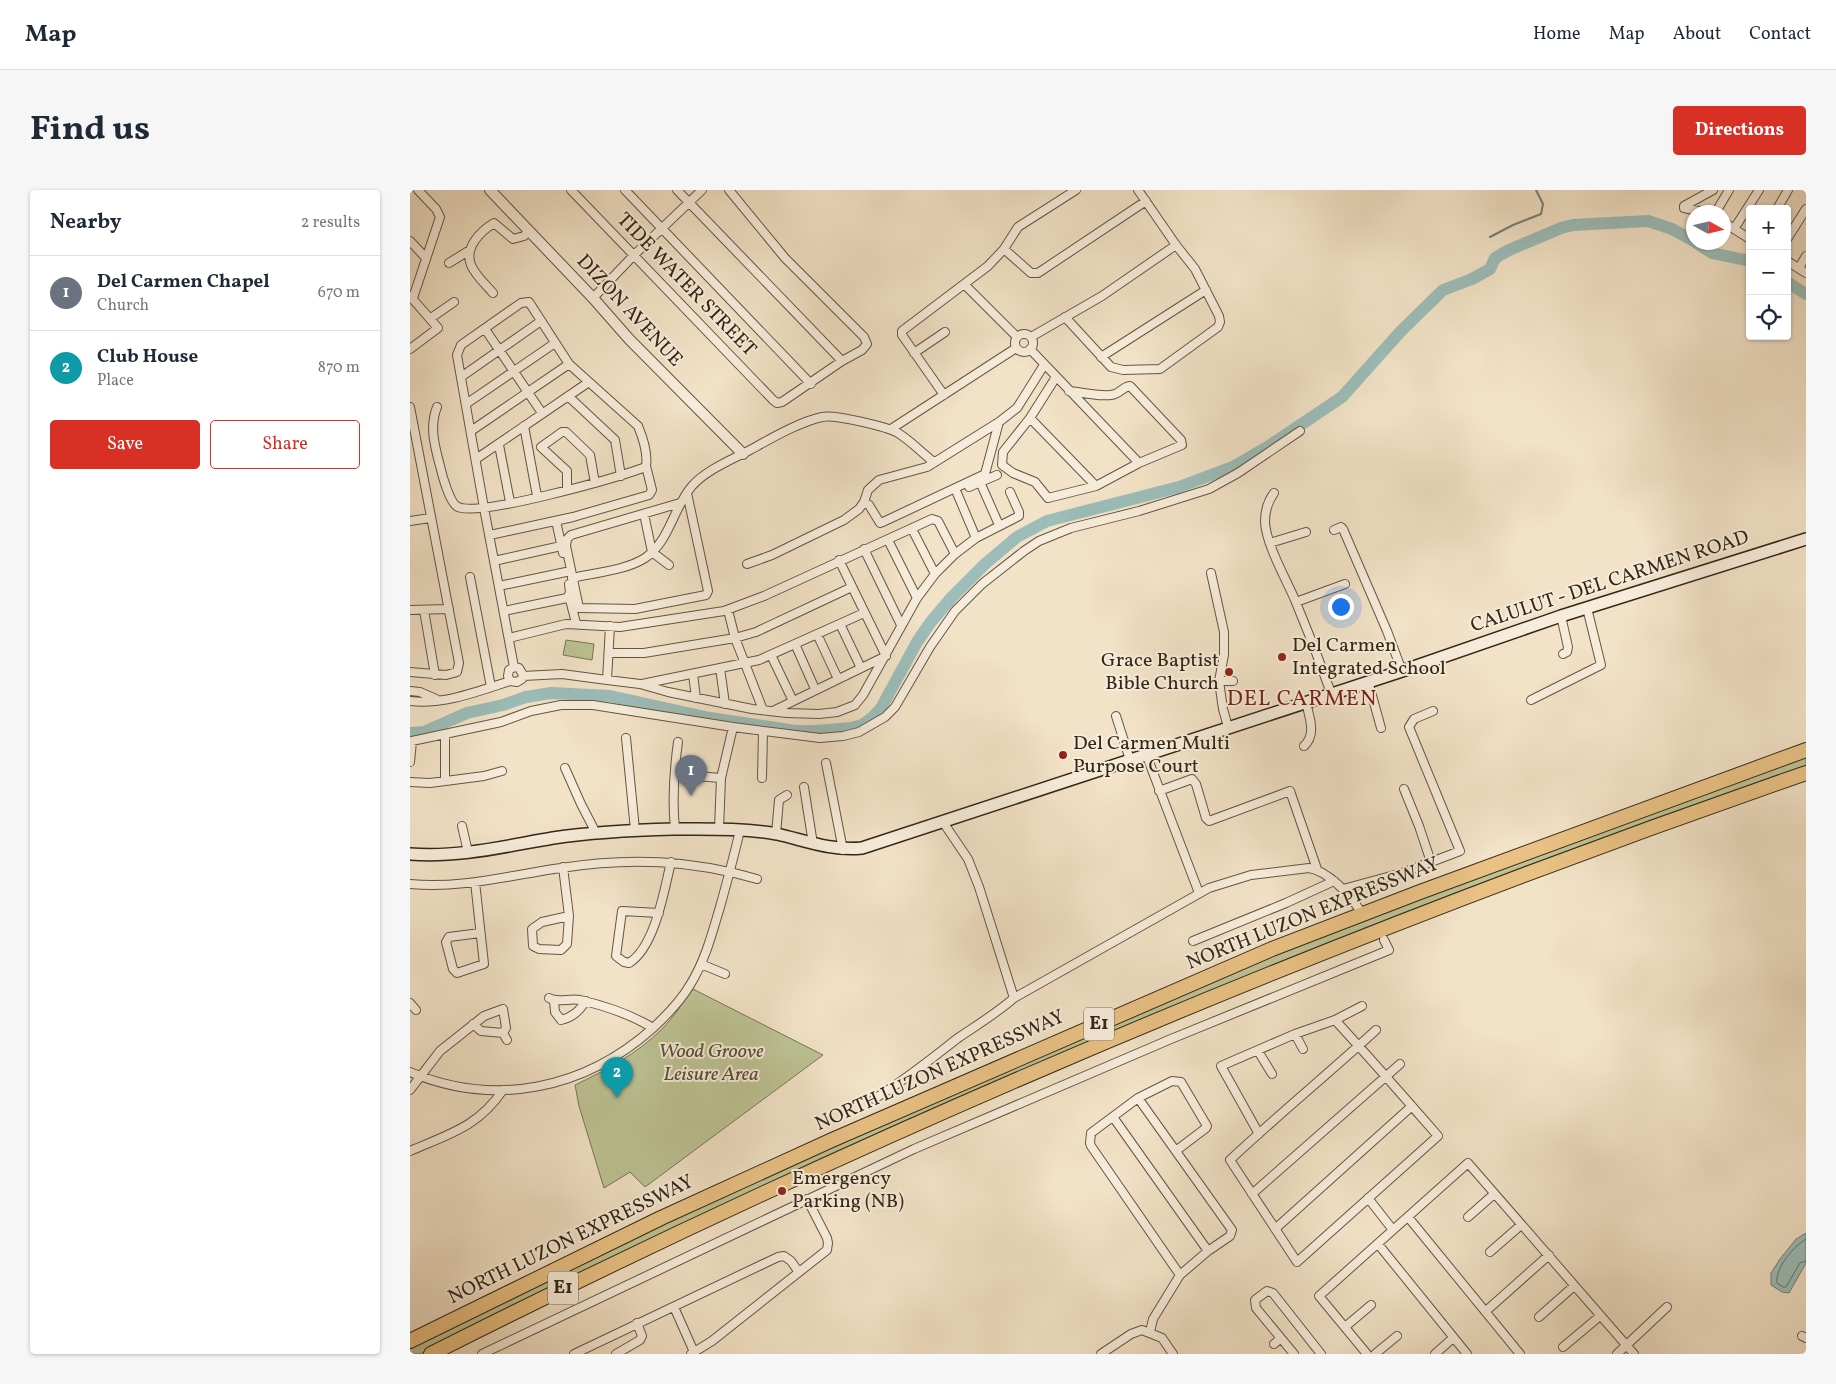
<!DOCTYPE html>
<html lang="en">
<head>
<meta charset="utf-8">
<style>
  :root { --surface:#fff; --page:#f6f6f7; --text:#1f2937; --muted:#747a83; --line:#e0e1e3; --accent:#d93025 }
  body { margin:0; font-family:Vollkorn,serif; background:var(--page); color:var(--text) }
  .controls { position:absolute; right:15px; top:15px; display:grid; overflow:hidden; border-radius:5px; box-shadow:0 1px 4px #0004 }
  .controls button { width:45px; height:45px; display:grid; place-items:center; padding:0; border:0; border-bottom:1px solid var(--line); background:var(--surface); color:var(--text); font:25px sans-serif }
  .compass { position:absolute; left:1276px; top:15px; width:45px; height:45px; border-radius:50%; background:var(--surface); box-shadow:0 1px 4px #0004; rotate:98deg }
  .you { position:absolute; left:930px; top:416px; width:18px; height:18px; margin:-12px; border:4px solid #fff; border-radius:50%; background:#1a73e8; box-shadow:0 0 0 8px #1a73e833 }
  .badge { display:grid; place-items:center; width:32px; height:32px; border-radius:50%; background:var(--accent); color:#fff; font-size:16px; font-weight:700 }
  .pin { position:absolute; translate:-50% -41px; filter:drop-shadow(0 1px 2px #0008) }
  .pin::after { content:''; position:absolute; top:26px; width:18px; height:15px; background:inherit; clip-path:polygon(0 0,100% 0,50% 100%) }
  .list { margin:0; padding:0; list-style:none }
  h2 { display:flex; justify-content:space-between; align-items:center; height:65px; margin:0; padding:0 20px; font-size:21px }
  h2 small { font-size:16px; font-weight:400; color:var(--muted) }
  .list li { display:grid; grid-template-columns:32px 1fr auto; gap:15px; align-items:center; box-sizing:border-box; height:75px; padding:0 20px; border-top:1px solid var(--line) }
  .list b { display:block; font-size:19px; white-space:nowrap }
  .list p { margin:0; font-size:16px; white-space:nowrap; color:var(--muted) }
  .list em { font-size:16px; font-style:normal; color:var(--muted) }
  .actions { display:flex; gap:10px; padding:15px 20px }
  .actions a { flex:1; padding:11px 0; border:1px solid var(--accent); border-radius:5px; text-align:center; font-size:18px; color:var(--accent) }
  .actions .main { background:var(--accent); color:#fff }
  .icon { flex:none; width:28px; height:28px; fill:none; stroke:currentColor; stroke-width:2; stroke-linecap:round; stroke-linejoin:round }
  .map { position:relative; flex:none; width:1396px; height:1164px; overflow:hidden; border-radius:5px }
  header { display:flex; align-items:center; gap:30px; box-sizing:border-box; height:70px; padding:0 25px; background:var(--surface); border-bottom:1px solid var(--line) }
  header strong { font-size:24px }
  nav { display:flex; gap:28px; margin-inline-start:auto; font-size:18px }
  .intro { display:flex; align-items:center; justify-content:space-between; box-sizing:border-box; height:120px; padding:0 30px }
  h1 { margin:0; font-size:35px }
  .button { padding:12px 22px; border-radius:5px; background:var(--accent); color:#fff; font-size:18px; font-weight:700 }
  main { display:flex; gap:30px; padding:0 30px }
  aside { flex:1; background:var(--surface); border-radius:5px; box-shadow:0 1px 4px #0004 }
  .map>svg:first-child { display:block }
  .green { fill:#bdc394; stroke:#787555 }
  .water { fill:#9cbdb9; stroke:#728178 }
  .lines { fill:none; stroke-linecap:round; stroke-linejoin:round }
  .shore { stroke:#687268; stroke-width:1 }
  .stream { stroke:#728178; stroke-width:2 }
  .river { stroke:#9cbdb9; stroke-width:12 }
  .minor-tunnel { stroke:#ccbda4; stroke-width:8; stroke-dasharray:8 4; stroke-linecap:butt }
  .minor-casing { stroke:#635642; stroke-width:10 }
  .tertiary-casing { stroke:#635642; stroke-width:12 }
  .secondary-casing { stroke:#332716; stroke-width:14 }
  .motorway-casing { stroke:#332716; stroke-width:16 }
  .minor { stroke:#f7ecdb; stroke-width:8 }
  .tertiary { stroke:#f7ecdb; stroke-width:10 }
  .secondary { stroke:#f7ecdb; stroke-width:11 }
  .motorway { stroke:#e9c184; stroke-width:14 }
  .poi-dot { fill:#8f2418; stroke:#f7ecdb; stroke-width:2 }
  .labels { text-anchor:middle; dominant-baseline:central; stroke-width:4; stroke-linejoin:round; paint-order:stroke }
  .shield { fill:#f7ecdb; stroke:#6e6251; stroke-width:1 }
  .shield-label { font-size:19px; font-weight:bold; fill:#332716 }
  .street-label { font-size:20px; fill:#332716; stroke:#f7ecdb }
  .poi-label { font-size:20px; fill:#332716; stroke:#f7ecdb; text-anchor:start }
  .park-label { font-size:20px; font-style:italic; fill:#564e36; stroke:#f7ecdb }
  .quarter-label { font-size:22px; letter-spacing:1px; fill:#7a1f14; stroke:#f7ecdb }
</style>
</head>
<body>
<header>
<strong>Map</strong>
<nav><a>Home</a><a>Map</a><a>About</a><a>Contact</a></nav>
</header>
<div class="intro"><h1>Find us</h1><a class="button">Directions</a></div>
<main>
<aside>
<h2>Nearby<small>2 results</small></h2>
<ul class="list">
<li><span class="badge" style="background:#6b7280">1</span><div><b>Del Carmen Chapel</b><p>Church</p></div><em>670 m</em></li>
<li><span class="badge" style="background:#0f9aa8">2</span><div><b>Club House</b><p>Place</p></div><em>870 m</em></li>
</ul>
<div class="actions"><a class="main">Save</a><a>Share</a></div>
</aside>
<div class="map">
<svg width="1396" height="1164" viewBox="0 0 1396 1164">
  <rect width="100%" height="100%" fill="#f2e2c7"/>
  <filter id="stains"><feTurbulence type="fractalNoise" baseFrequency=".004" numOctaves="4"/><feColorMatrix values="0 0 0 0 .2 0 0 0 0 .09 0 0 0 0 .02 0 0 0 .5 -.17"/></filter>
  <radialGradient id="worn" r=".72"><stop offset=".6" stop-color="#630" stop-opacity="0"/><stop offset="1" stop-color="#630" stop-opacity=".3"/></radialGradient>
  <path class="green" d="M156,450L184,454L182,470L153,465Z
    M1396,565V578L902,763L55,1141L10,1164H0V1155L322,999L898,750Z
    M283,799L413,865L235,997L220,982L194,998L169,916L165,895C196,880 227,864 252,839C264,827 273,812 283,799Z"/>
  <path class="water" d="M1396,1043V1073L1379,1103L1372,1102L1361,1095V1083L1370,1069L1386,1049Z"/>
  <g class="lines">
    <path class="shore" d="M1396,1049C1383,1057 1365,1078 1367,1093L1373,1097H1376L1390,1073L1396,1071"/>
    <path class="stream" d="M1080,47L1103,35L1131,24L1133,14L1126,0"/>
    <path class="river" d="M1285,52L1302,63L1340,71
      M1377,92L1396,104
      M0,543L14,542L57,523L93,515L116,507L141,503L200,506L300,528L386,541H406L441,538L452,535L463,527L471,518L507,452L520,433L542,407L575,374L607,347L637,331L769,297L825,276L859,256L932,207L991,141L1033,100L1062,89L1080,79L1085,68L1099,60L1151,38L1163,35L1238,31L1262,39L1284,51"/>
    <path class="minor-tunnel" d="M952,722L968,743"/>
    <defs>
      <path id="minor" d="M161,0L363,210L367,213L372,212L432,171L452,160L457,154L454,147L375,68L319,0
        M215,0L401,194
        M267,0L432,171
        M1367,19L1378,0
        M1293,22L1274,18V16L1303,0
        M1306,22L1319,0
        M1314,32L1324,39
        M1340,49L1324,39L1349,0
        M1377,49L1396,19
        M0,51L16,68
        M594,59L621,83H628L736,11
        M1377,71L1396,83
        M39,73L60,60
        M1389,78L1396,66
        M555,95L607,147
        M83,103C76,95 65,85 61,75C54,57 71,41 84,33L103,49L114,46L119,41
        M0,106L28,138L0,159
        M3,108L30,27L26,19L8,0
        M183,108L224,65L292,0
        M655,127L701,177L713,180L750,179L808,137L810,132L809,126L785,79L766,55L728,0
        M21,128L44,112
        M75,139L132,223
        M605 153a9 9 0 1 1 18 0a9 9 0 1 1-18 0Z
        M621,147L692,106L766,55
        M620,159L729,273
        M504,163L535,142
        M691,167L796,100
        M51,187L131,131
        M646,187L620,228L593,262L592,275L603,283L625,292L638,308L686,296L729,273L772,255L771,250L720,196C713,197 711,202 705,204C695,208 671,202 659,201
        M534,205L492,145V141L578,76L594,59L608,37L666,0
        M158,206L205,250L211,286
        M56,214L145,153
        M0,217L49,473L47,482L36,485L0,482
        M27,217C19,237 25,257 30,276C32,285 40,314 48,317C70,327 205,288 233,278L236,276C238,263 233,248 228,236L159,174L119,112L111,113L51,155L47,165L74,318L104,477
        M620,228L686,296
        M114,236L127,306
        M481,239L606,158
        M61,241L159,174
        M89,255L100,312
        M66,269L176,194L177,191
        M570,292L589,335
        M559,297L587,285
        M157,300V281L131,257L152,242H156L180,265L185,293
        M547,303L566,348
        M864,303C858,311 855,321 855,332C856,354 876,389 885,410C898,441 910,472 921,503
        M454,312L459,315L470,333L473,332L575,284L589,232
        M270,313L161,345L157,349L156,356L169,418L225,419L296,405L298,401L277,303
        M234,324L242,362L259,375
        M0,331L20,328
        M146,331L153,363
        M502,339L525,384
        M924,340L931,337L933,339L977,441L992,481
        M80,345L163,327L239,305L242,300L236,276
        M478,350L507,408
        M860,353L896,342
        M454,359L491,435
        M84,371L151,356
        M337,374L362,365L434,330L449,319L454,312L458,300L469,290L517,277L589,232L607,218L634,175
        M801,383L814,442V465L809,491L813,519L818,537
        M60,387L81,497
        M162,388C184,383 217,380 235,368C260,351 263,318 282,296C296,280 321,270 340,260C360,249 389,232 412,227C424,224 478,237 488,243C501,251 512,263 524,272
        M89,396L156,382
        M159,406L166,433
        M886,412L935,394
        M0,420L39,419
        M14,420L25,485
        M318,420L325,448L353,520
        M94,421L157,408L160,403L159,394
        M1151,426L1158,457L1157,462L1153,464
        M430,434L451,478
        M407,444L428,489
        M99,448L156,434L210,437L314,421L354,406L522,329L528,331L545,364
        M385,454L405,499
        M199,463H234L325,448L346,442L442,397
        M361,465L383,511
        M310,478L315,514
        M283,484L286,508
        M113,486L152,484L197,490L200,436
        M197,490L230,494L258,502L342,519L377,523L409,524L427,522L445,515L453,505L507,408L525,384L545,364L566,348L609,326V322L600,302
        M809,491H823
        M958,491L971,538
        M232,494L349,470L454,423
        M0,501L10,502L26,509
        M1121,510L1191,475L1177,418
        M0,511C34,515 69,501 100,491L107,492L112,489L113,485L109,478L104,477L99,480L98,486L100,491
        M363,521L476,466L429,370
        M706,526L720,570
        M216,548L225,640
        M894,556C907,544 899,527 896,512
        M736,564L789,703
        M0,572L2,551L91,532L121,521L151,515H183L323,537
        M416,573L433,660
        M155,578L171,614L186,643
        M286,586L311,588
        M352,588L353,541
        M35,591V545
        M0,592L20,593L74,586L92,581
        M394,597L403,654
        M994,599L1009,636L1021,672
        M749,601L782,589L786,594L796,628L799,631L880,601L907,679
        M533,632L558,669L569,697L604,808
        M52,636L58,662
        M265,639C262,610 264,581 268,552
        M309,639L311,588L323,537L410,548L433,546L449,542L475,527L485,517L520,457L545,421L572,394L614,361L629,351L661,338L729,321L799,299L828,283L890,241
        M366,644L369,610L377,605
        M153,677L159,726L157,754L151,760L129,759L123,756L122,739L132,732L159,726
        M65,692L74,774L47,783L43,779L36,752L39,747L70,743
        M0,694C51,699 101,685 151,678C220,667 281,670 347,689
        M933,699L992,683L1050,661L999,537L1004,529L1023,521
        M249,723L212,721L206,766L214,772L219,773C245,757 254,701 261,672
        M783,751L876,713L924,691
        M291,774L315,784
        M139,808C147,813 160,808 170,810C196,816 220,824 243,838
        M144,811L145,822L151,830
        M0,813L6,820
        M151,830C163,827 169,821 176,811
        M925,830C960,868 994,907 1028,946L887,1072L820,970C868,925 918,884 966,840
        M63,834L71,841L93,843
        M885,844L893,859
        M848,861L862,884
        M0,882C85,918 175,899 243,838C257,825 270,812 280,795C295,771 302,744 310,717C317,692 324,666 330,640
        M0,900L30,861L74,826L93,819L96,838L93,843L97,850
        M728,908L822,1040L820,1046L798,1061L770,1085L743,1129L740,1142
        M464,909C494,891 521,869 548,848C567,835 587,823 604,808L799,698L841,685L899,678C918,681 939,704 949,719
        M703,927L798,1061
        M849,944L811,876L885,844L925,830L952,816
        M767,960L796,938L797,936L771,892L762,891L728,908L681,943L680,953L681,956L770,1085
        M0,961C39,944 68,937 93,900
        M842,1004L990,874
        M958,1008L983,1040
        M998,1027L1110,1164
        M1058,1027L1083,1005
        M865,1039L1002,916
        M968,1054L1057,1164
        M1080,1062L1111,1035
        M264,1117L284,1162
        M1076,1121L1139,1065
        M1129,1127L1164,1096
        M935,1137L961,1115
        M1392,1146L1396,1148
        M864,1154L871,1148
        M1153,1157L1190,1126
        M72,1164L504,959L761,849L979,760L974,750
        M164,1164L368,1067L374,1066L381,1071L388,1081
        M206,1164L230,1150L232,1146L227,1133
        M281,1164L302,1151L417,1060L418,1053L417,1048L397,1009
        M691,1164L721,1144L732,1140L752,1148L763,1164
        M884,1164L846,1118L845,1110L857,1101L863,1103L911,1164
        M957,1164L909,1106L1058,973L1224,1164
        M965,1164L987,1146
        M1025,1164L1043,1148
        M1207,1164L1257,1117"/>
      <path id="tertiary" d="M80,0L183,108L219,149L333,264"/>
      <path id="secondary" d="M0,664C48,668 96,656 143,648C183,642 224,640 264,639C298,639 334,638 367,644C397,651 421,661 452,658L992,481L1151,426L1396,349"/>
      <path id="motorway" d="M0,1151L251,1028L422,950L862,759L1010,702L1396,560
        M21,1164C465,940 926,746 1396,583"/>
    </defs>
    <use href="#minor" class="minor-casing"/>
    <use href="#tertiary" class="tertiary-casing"/>
    <use href="#secondary" class="secondary-casing"/>
    <use href="#motorway" class="motorway-casing"/>
    <use href="#minor" class="minor"/>
    <use href="#tertiary" class="tertiary"/>
    <use href="#secondary" class="secondary"/>
    <use href="#motorway" class="motorway"/>
  </g>
  <g class="poi-dot">
    <circle cx="872" cy="467" r="5"/>
    <circle cx="819" cy="482" r="5"/>
    <circle cx="653" cy="565" r="5"/>
    <circle cx="372" cy="1001" r="5"/>
  </g>
  <g class="labels">
    <g class="shield">
      <rect x="674" y="817.5" width="30" height="33" rx="4"/>
      <rect x="138" y="1081.5" width="30" height="33" rx="4"/>
    </g>
    <g class="shield-label">
      <text x="689" y="834">E1</text>
      <text x="153" y="1098">E1</text>
    </g>
    <g class="street-label">
      <text transform="translate(276 95) rotate(46)">TIDE WATER STREET</text>
      <text transform="translate(219 121) rotate(47)">DIZON AVENUE</text>
      <text transform="translate(1200 392) rotate(-18)">CALULUT - DEL CARMEN ROAD</text>
      <text transform="translate(903 724) rotate(-22)">NORTH LUZON EXPRESSWAY</text>
      <text transform="translate(530 881) rotate(-24)">NORTH LUZON EXPRESSWAY</text>
      <text transform="translate(161 1050) rotate(-26)">NORTH LUZON EXPRESSWAY</text>
    </g>
    <g class="poi-label">
      <text x="882" y="456">Del Carmen<tspan x="882" dy="23">Integrated School</tspan></text>
      <text x="809" y="471" text-anchor="end">Grace Baptist<tspan x="809" dy="23">Bible Church</tspan></text>
      <text x="663" y="554">Del Carmen Multi<tspan x="663" dy="23">Purpose Court</tspan></text>
      <text x="382" y="989">Emergency<tspan x="382" dy="23">Parking (NB)</tspan></text>
    </g>
    <g class="park-label">
      <text x="301" y="862">Wood Groove<tspan x="301" dy="23">Leisure Area</tspan></text>
    </g>
    <g class="quarter-label">
      <text x="892" y="509">DEL CARMEN</text>
    </g>
  </g>
  <rect width="100%" height="100%" filter="url(#stains)"/>
  <rect width="100%" height="100%" fill="url(#worn)"/>
</svg>
<div class="controls">
<button>+</button>
<button>−</button>
<button><svg class="icon" aria-label="locate" viewBox="0 0 24 24"><circle cx="12" cy="12" r="6"/><path d="M12 2v4M12 18v4M2 12h4M18 12h4"/></svg></button>
</div>
<svg class="compass" viewBox="-18 -18 36 36"><path d="M0-13l5 13h-10z" fill="#e53935"/><path d="M0 13l5-13h-10z" fill="#747a83"/></svg>
<div class="you"></div>
<div class="pin badge" style="left:281px;top:606px;background:#6b7280">1</div>
<div class="pin badge" style="left:207px;top:908px;background:#0f9aa8">2</div>
</div>
</main>
</body>
</html>
